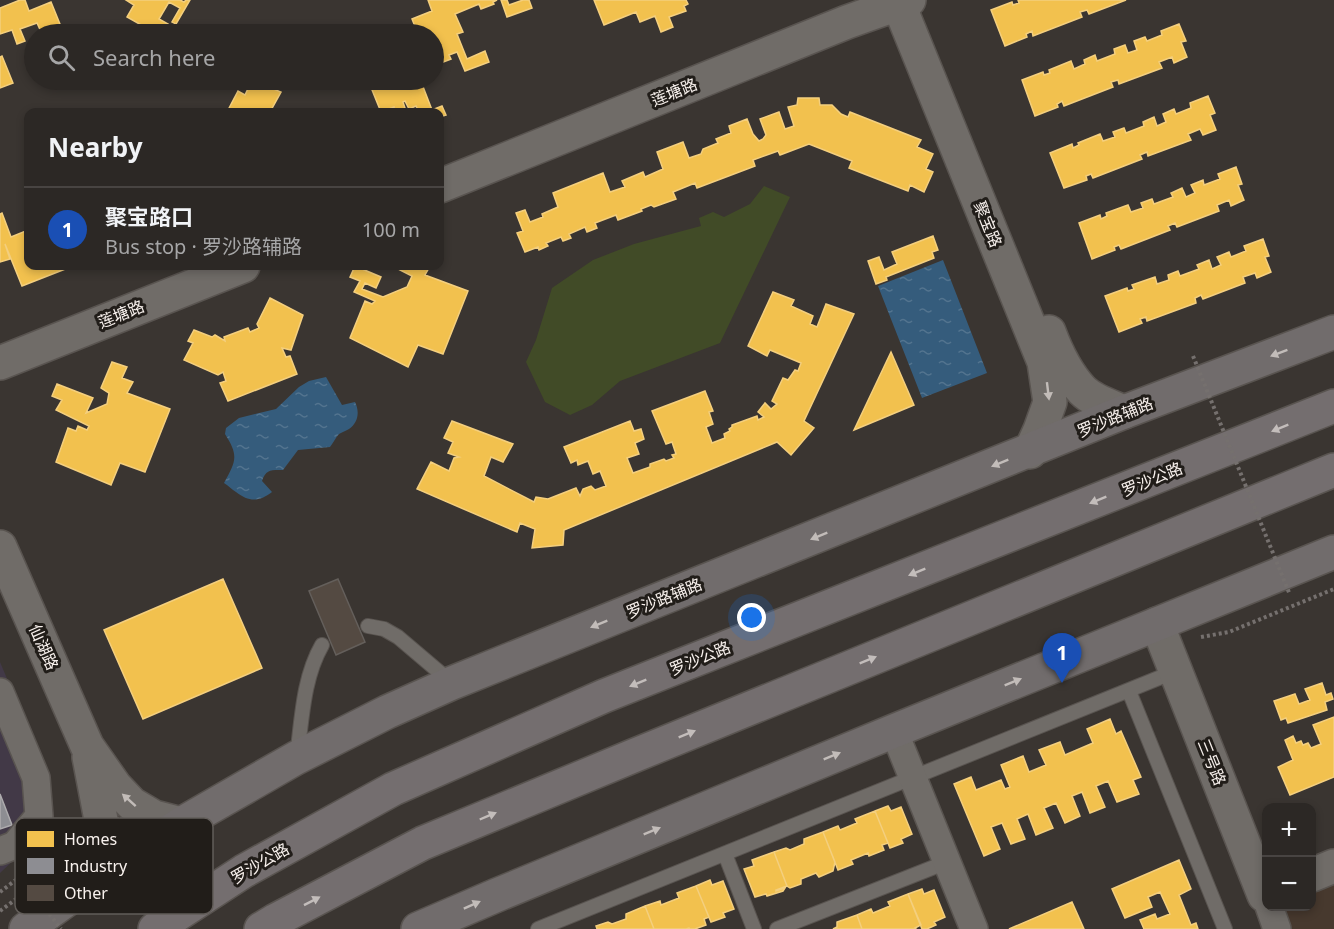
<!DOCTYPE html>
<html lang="en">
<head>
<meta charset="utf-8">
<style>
  :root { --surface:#2c2825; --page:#383432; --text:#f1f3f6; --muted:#a6a6a7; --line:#484442; --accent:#8c9099 }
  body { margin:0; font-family:"Noto Sans","Noto Sans SC",sans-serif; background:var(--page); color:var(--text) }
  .controls { position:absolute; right:18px; bottom:18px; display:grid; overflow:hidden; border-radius:12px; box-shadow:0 3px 9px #0003 }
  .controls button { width:54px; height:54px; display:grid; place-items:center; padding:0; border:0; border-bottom:2px solid var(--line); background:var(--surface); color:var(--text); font:30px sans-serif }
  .you { position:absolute; left:752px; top:618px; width:21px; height:21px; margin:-15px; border:4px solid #fff; border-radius:50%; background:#1a73e8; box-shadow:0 0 0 9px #1a73e833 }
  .badge { display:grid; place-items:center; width:39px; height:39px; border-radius:50%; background:var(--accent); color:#fff; font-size:20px; font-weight:700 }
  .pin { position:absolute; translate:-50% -50px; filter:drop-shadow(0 2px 3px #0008) }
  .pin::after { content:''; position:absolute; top:32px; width:21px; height:18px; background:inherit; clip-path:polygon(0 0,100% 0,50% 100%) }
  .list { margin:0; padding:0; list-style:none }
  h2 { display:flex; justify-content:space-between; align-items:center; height:78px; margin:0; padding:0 24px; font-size:26px }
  h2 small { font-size:20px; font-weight:400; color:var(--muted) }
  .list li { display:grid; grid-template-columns:39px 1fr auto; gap:18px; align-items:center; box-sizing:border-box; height:84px; padding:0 24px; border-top:2px solid var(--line) }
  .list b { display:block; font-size:22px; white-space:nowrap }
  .list p { margin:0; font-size:20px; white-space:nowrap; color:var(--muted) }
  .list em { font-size:20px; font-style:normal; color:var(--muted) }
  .icon { flex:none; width:33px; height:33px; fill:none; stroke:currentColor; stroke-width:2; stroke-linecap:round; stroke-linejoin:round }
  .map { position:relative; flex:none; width:1334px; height:929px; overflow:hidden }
  .search { position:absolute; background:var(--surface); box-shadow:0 3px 9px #0003; left:24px; top:24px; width:420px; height:66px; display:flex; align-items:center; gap:15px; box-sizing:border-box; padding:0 21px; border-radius:33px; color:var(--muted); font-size:22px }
  .panel { position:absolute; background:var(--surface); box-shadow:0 3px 9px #0003; left:24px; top:108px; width:420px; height:162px; border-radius:12px }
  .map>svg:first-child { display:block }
  .industrial { fill:#423947 }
  .built { fill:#47392e }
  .park { fill:#414b27 }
  .water { fill:url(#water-ripples) }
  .homes { fill:#f2c14e; stroke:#f4cf7e; stroke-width:1.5 }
  .industry { fill:#8d8d92; stroke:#adabad; stroke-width:1.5 }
  .building { fill:#544a42; stroke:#645f5b; stroke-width:1.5 }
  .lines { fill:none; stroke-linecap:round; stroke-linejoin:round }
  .service-casing { stroke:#595450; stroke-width:16 }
  .minor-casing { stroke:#595450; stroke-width:30 }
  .tertiary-casing { stroke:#595450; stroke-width:36 }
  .primary-casing { stroke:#595450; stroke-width:36 }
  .trunk-casing { stroke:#595450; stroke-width:36 }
  .path { stroke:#75706e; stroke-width:4; stroke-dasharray:3 3; stroke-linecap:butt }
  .service { stroke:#706c68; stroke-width:14 }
  .minor { stroke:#706c68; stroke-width:27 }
  .tertiary { stroke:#706c68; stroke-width:33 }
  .primary { stroke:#716c6c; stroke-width:33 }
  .trunk { stroke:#746e6f; stroke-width:33 }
  .path-bridge { stroke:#75706e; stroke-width:4; stroke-dasharray:3 3; stroke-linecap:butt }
  .oneway { fill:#c2bcb9 }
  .oneway2 { fill:#c2bcb8 }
  .oneway3 { fill:#c3bdbb }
  .labels { text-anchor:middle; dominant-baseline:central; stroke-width:6; stroke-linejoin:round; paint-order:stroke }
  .street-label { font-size:16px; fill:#f8f1ed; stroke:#211d19 }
  .key { fill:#211d19; stroke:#625d59; stroke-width:1.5 }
  .key-label { font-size:16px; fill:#f8f1ed }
</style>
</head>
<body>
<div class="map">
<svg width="1334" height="929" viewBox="0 0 1334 929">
  <defs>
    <pattern id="water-ripples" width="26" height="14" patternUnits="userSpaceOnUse" patternTransform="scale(1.5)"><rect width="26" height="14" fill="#355c7c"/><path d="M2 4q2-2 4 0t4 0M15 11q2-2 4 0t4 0" fill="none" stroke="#53748f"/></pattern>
  </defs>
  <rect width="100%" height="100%" fill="#3a3531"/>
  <path class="industrial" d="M0,662L49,778L50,826L0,873Z"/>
  <path class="built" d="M1334,878V929H1289L1280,907L1312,906V888Z"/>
  <path class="park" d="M764,186L790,197L720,343L620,381L592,405L570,415L545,402L526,362L536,340L552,288L593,260L634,244L701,226L699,218L713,212L724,217L750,204Z"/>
  <path class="water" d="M943,260L987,373L922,398L878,286Z
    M326,377L342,405L355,402C360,412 358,423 349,429C346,431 342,432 339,434C336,437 333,443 330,447L298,450L283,470C271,470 266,469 262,481L272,492C259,502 249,502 236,492C231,489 229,486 224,483C236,461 239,456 225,434L226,428L239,418L276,409L299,387L309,381Z"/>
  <path class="homes" d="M20,0H25L29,11L51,2L64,34H42L37,23L20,29L25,41L17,44L12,30L0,34V8Z
    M180,0L184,2L186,0H190L176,24L172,22L180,8L169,2L159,19L168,24L162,34H157L127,17L134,5L126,0Z
    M428,0H497L493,2L494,4L481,9L479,4L455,14L463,32L457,34L467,59L485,51L489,62L465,71L457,52L449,55L451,59L438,64L436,58L434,59V34H418L412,19L432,11Z
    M501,0H507L509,5L523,0H529L532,8L507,17Z
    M594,0H686L688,4L684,6L686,11L669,17L673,27L661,32L655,16L640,22L636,12L604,25Z
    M1018,0H1126L1089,14L1087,10L1080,12L1082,17L1033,36L1032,31L1026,34L1027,37L1005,46L991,10L1012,2L1013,5L1019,3Z
    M1179,24L1186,41L1181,42L1187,57L1174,63L1172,57L1159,62L1162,68L1119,84L1118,80L1111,82L1113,87L1064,106L1062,101L1057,104L1058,107L1035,116L1022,80L1043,72L1044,75L1050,73L1049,70L1071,61L1074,69L1085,64L1084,60L1095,55L1097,61L1115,54L1114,49L1125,45L1128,53L1137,50L1134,41L1145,37L1147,41L1162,35L1161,31Z
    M2,56L13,83L0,88V57Z
    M252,80L281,92L270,112H227L238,91L245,95Z
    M368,80H410L414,88L422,84L432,110L442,106L446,115L440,117V112H419L416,106L409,109L405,101L403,102L405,108L395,112L394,107L381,112Z
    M1208,96L1215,113L1210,115L1216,130L1203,135L1200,129L1188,134L1191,140L1148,156L1147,152L1140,155L1142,159L1093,178L1091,174L1086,176L1087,180L1064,188L1050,153L1072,144L1073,148L1079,145L1078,143L1100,134L1103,141L1115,137L1113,132L1124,128L1126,133L1144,126L1143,122L1154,117L1157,126L1166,122L1163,114L1174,109L1176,114L1191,108L1190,103Z
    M798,98H819L820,105H832L841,114L848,117L850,112L921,140L917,147L933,154L926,169L933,172L924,192L910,185L908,191L849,168L852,161L809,144L780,155L778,151L753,160L755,166L697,188L695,183L673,192L676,199L654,207L651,205L641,209L642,211L618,220L616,215L595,223L597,228L587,232L585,227L569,234L571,238L563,241L561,237L546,243L548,246L539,250L538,247L525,252L517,233L523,231L516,213L525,210L530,222L543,217L542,214L558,207L553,193L603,173L610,192L625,187L622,181L643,172L645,177L663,169L657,152L683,142L689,158L701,154L703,149L718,143L716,139L731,133L729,126L747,119L753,134L759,141L763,139L766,135L760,119L779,112L785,129L794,126L788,107L797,105Z
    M1236,167L1242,184L1238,185L1244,200L1231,206L1229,200L1217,205L1219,211L1177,227L1175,223L1168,226L1170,230L1121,249L1119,245L1114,247L1115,250L1092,259L1079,223L1100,215L1101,219L1107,216L1106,213L1128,205L1131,212L1143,208L1141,203L1152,199L1154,204L1173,197L1171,193L1182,188L1186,197L1195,193L1191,185L1203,180L1204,185L1220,179L1218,174Z
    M2,213L11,237L28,230V266H73L22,286L5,244L10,259L0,262V214Z
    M933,236L938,250L932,252L934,258L886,277L887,280L876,284L868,261L879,257L884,270L897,264L892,252Z
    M1263,239L1269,256L1265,257L1271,272L1257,278L1255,273L1243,277L1245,283L1203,299L1201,295L1195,298L1196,303L1147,321L1146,317L1140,319L1142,323L1119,332L1105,296L1127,288L1128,291L1134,289L1132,285L1155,277L1157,284L1169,280L1168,275L1178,271L1180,276L1199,269L1197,265L1209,260L1212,269L1221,265L1217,257L1229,252L1231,257L1246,251L1244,246Z
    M355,266L381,277L376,288L365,283L362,289L383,297L407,287L412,276L398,269L400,266H430L425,275L468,291L443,354L418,345L408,367L350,338L365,301L372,304L375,301L354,292L360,281L350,277Z
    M773,292L794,300L791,306L813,316L810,324L817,327L826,304L854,314L804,421L814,428L791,455L777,442L564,530L563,545L532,548L535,529L520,523L517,532L417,489L431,462L449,471L454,458L459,457L448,453L453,442L444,438L452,421L513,444L503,462L491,457L484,476L534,502L536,497L548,499L576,488L580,496L583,489L591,486L595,490L606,486L600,471L593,474L588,461L578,465L577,460L571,463L564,447L630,421L634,431L641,429L644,439L635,443L639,454L627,458L633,473L650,467V464L664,459L666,461L674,458L672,455L676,454L672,442L666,444L652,411L705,391L713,411L709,412L713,424L706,427L712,443L725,438L724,434L730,431L729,429L732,427V425L757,416L758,420L764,417L758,412L765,403L771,409L777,404L772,401L783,378L788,380L795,370L798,371L801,363L770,350L767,356L748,346Z
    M270,298L303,315L291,350L282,348L286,357L290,356L297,374L228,401L220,383L226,381L223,372L218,375L184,360L193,343L188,341L194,330L212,337L215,335L225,341L224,337L248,328L250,332L259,328L257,324Z
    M891,352L914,405L854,430Z
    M112,362L127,367L122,378L133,382L127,393L170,409L145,472L120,463L111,485L56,462L68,428L76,431L78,426L87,430L89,426L56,410L62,400L52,396L57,384L93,398L86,413L107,404L109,393L101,388Z
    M223,579L262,668L143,719L104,630Z
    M1322,683L1326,695L1331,693L1333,699L1325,702L1327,710L1288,723L1286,718L1281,720L1274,701L1295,694L1299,704L1310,700L1305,689Z
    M1334,717V777L1290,795L1278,767L1293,760L1285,740L1293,736L1296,743L1301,741L1303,745L1308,743L1311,748L1321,744L1313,725Z
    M1110,719L1116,734L1121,731L1141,777L1133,780L1139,794L1117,802L1108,781L1096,786L1105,807L1090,813L1082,792L1072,796L1080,816L1065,823L1056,803L1044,808L1053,828L1036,835L1028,814L1017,819L1025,839L1011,844L1002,823L991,827L1000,849L984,856L954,784L971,777L976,790L1001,780L1005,789L1010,787L1001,765L1023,756L1029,772L1046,765L1039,750L1060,742L1065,755L1093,743L1087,729Z
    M888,806L891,811L901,807L912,834L901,839L903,843L890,848L875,811Z
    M875,811L888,843L882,845L884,850L869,856L868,853L851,860L853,864L838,870L823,832L838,826L840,830L857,823L855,819Z
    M823,832L835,862L833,871L819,877L816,873L801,879V884L790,888L787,886L774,852L786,848L790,850L804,844V839Z
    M774,852L787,886L776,890V891L785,888L783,891L767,896L766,894L755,897L744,869L754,866L752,860Z
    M1179,860L1191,889L1179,895L1191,925L1196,923L1198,929H1144L1140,920L1155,914L1157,919L1170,914L1160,892L1148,897L1152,907L1125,918L1112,889Z
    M710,880L712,885L723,881L734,909L723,913L725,917L711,922L696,886Z
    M696,886L709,917L704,919L706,925L695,929H690L689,928L686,929H654L645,906L660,901L661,905L679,898L677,893Z
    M922,889L924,894L934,890L945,917L934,922L936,925L927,929H922L908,894Z
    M908,894L921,925L915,928L916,929H862L857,915L871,909L873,913L890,906L888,902Z
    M1072,902L1084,929H1009Z
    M645,906L654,929H597L596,926L608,922L612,924L626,919V914Z
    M857,915L862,929H833L837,927V922Z"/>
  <path class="industry" d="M0,794L12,825L0,829Z"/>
  <path class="building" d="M338,579L365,642L336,655L309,591Z"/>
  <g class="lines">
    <defs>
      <path id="service" d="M368,626L384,629L398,637L451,682
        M1129,691L1225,929
        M297,756C302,719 303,678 322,645
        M725,854L754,929
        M538,929L1176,671
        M777,929L947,862"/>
      <path id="minor" d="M0,692L36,778L39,816L15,845L0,851
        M894,731L974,929
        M1269,906L1277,929"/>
      <path id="tertiary" d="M897,0L1044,362L1050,402L1040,430L1030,452
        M440,186L847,22L909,0
        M1049,332C1056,351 1068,375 1082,390C1093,401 1110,406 1124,412
        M0,363L243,266
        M0,547L87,746L115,786L132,804L154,817L181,824
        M1157,624L1264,895L1266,894
        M89,757L102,825L90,883
        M1312,875L1334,866"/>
      <path id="primary" d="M26,929L90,883L181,824L296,758L387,712L452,683L1124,412L1334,332
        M418,929L497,895L894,731L1334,552"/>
      <path id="trunk" d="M155,929L244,871L393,789L604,696L1334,406
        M261,929L276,920L423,843L633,756L1334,470"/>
    </defs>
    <use href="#service" class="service-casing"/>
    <use href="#minor" class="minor-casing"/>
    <use href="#tertiary" class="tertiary-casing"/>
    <use href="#primary" class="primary-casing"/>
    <use href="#trunk" class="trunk-casing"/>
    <path class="path" d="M1201,637L1229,632L1334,589
      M0,892L67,841L71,829
      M0,911L67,861"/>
    <use href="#service" class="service"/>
    <use href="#minor" class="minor"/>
    <use href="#tertiary" class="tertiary"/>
    <use href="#primary" class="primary"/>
    <use href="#trunk" class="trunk"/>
    <path class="path-bridge" d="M1193,356L1290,595
      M20,876L61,929"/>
  </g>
  <defs><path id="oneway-solid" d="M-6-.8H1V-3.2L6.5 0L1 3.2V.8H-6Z" transform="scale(1.5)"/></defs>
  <g class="oneway">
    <use href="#oneway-solid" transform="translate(1279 353) rotate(159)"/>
    <use href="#oneway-solid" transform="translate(1000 463) rotate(158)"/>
    <use href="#oneway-solid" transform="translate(819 536) rotate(158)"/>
    <use href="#oneway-solid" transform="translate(599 624) rotate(158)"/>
    <use href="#oneway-solid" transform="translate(1013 682) rotate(-22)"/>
    <use href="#oneway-solid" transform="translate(832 756) rotate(-22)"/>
    <use href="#oneway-solid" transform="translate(652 831) rotate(-22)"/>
    <use href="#oneway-solid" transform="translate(472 905) rotate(-24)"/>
  </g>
  <g class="oneway2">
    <use href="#oneway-solid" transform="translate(1048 391) rotate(83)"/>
    <use href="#oneway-solid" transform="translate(129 800) rotate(-138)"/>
  </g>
  <g class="oneway3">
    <use href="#oneway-solid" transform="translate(1280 428) rotate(158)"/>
    <use href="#oneway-solid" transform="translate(1098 500) rotate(158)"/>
    <use href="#oneway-solid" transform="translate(917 572) rotate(158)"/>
    <use href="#oneway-solid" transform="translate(868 660) rotate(-22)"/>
    <use href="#oneway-solid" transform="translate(638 683) rotate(158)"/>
    <use href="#oneway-solid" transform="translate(687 734) rotate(-22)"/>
    <use href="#oneway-solid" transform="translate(488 816) rotate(-23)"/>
    <use href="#oneway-solid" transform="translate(312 901) rotate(-27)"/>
  </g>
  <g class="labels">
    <g class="street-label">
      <text transform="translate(674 92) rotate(-22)">莲塘路</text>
      <text transform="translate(988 224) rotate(68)">聚宝路</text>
      <text transform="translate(121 314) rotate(-22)">莲塘路</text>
      <text transform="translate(1115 417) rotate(-22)">罗沙路辅路</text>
      <text transform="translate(1152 479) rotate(-22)">罗沙公路</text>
      <text transform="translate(664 598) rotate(-22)">罗沙路辅路</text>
      <text transform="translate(44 647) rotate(66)">仙湖路</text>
      <text transform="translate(700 658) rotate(-22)">罗沙公路</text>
      <text transform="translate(1212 762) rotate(68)">三号路</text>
      <text transform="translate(260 863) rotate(-30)">罗沙公路</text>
    </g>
  </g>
  <rect x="15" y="818" width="198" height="96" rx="9" class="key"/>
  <rect x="27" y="831" width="27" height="16" fill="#f2c14e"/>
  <rect x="27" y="858" width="27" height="16" fill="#8d8d92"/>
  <rect x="27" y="885" width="27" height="16" fill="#544a42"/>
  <g class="key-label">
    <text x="64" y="845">Homes</text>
    <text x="64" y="872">Industry</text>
    <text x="64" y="899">Other</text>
  </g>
</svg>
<div class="controls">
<button>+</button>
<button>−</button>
</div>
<div class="you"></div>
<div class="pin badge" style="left:1062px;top:683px;background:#1a4fb4">1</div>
<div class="search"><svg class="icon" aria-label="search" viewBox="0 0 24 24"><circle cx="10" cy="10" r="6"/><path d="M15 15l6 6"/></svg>Search here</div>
<section class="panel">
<h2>Nearby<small></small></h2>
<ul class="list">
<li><span class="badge" style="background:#1a4fb4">1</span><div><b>聚宝路口</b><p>Bus stop · 罗沙路辅路</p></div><em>100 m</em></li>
</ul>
</section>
</div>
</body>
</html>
